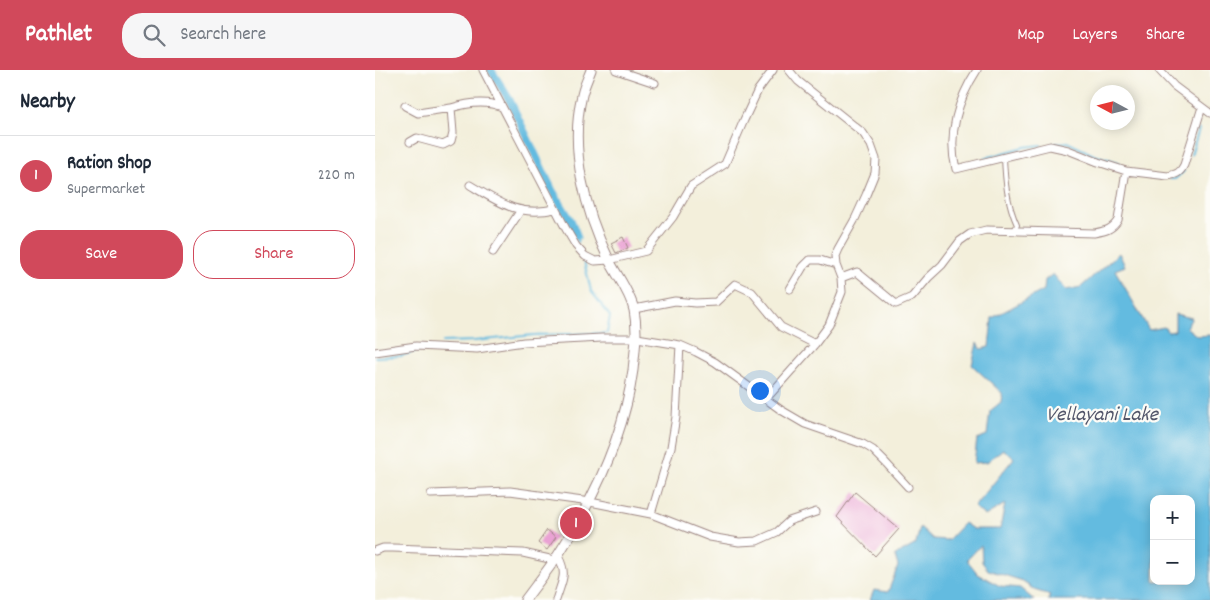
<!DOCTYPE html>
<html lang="en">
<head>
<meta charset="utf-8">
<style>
  :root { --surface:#fff; --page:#f6f6f7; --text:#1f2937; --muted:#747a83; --line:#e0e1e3; --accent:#d1495b }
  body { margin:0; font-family:Dekko,sans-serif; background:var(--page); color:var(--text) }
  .controls { position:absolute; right:15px; bottom:15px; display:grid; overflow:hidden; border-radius:10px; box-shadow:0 2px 12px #0003 }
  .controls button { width:45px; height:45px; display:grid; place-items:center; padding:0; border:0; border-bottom:1px solid var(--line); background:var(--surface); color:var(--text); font:25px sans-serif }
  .compass { position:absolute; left:715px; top:15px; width:45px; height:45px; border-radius:50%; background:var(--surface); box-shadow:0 2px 12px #0003; rotate:277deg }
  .you { position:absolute; left:384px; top:320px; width:18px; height:18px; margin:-12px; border:4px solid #fff; border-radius:50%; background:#1a73e8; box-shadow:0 0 0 8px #1a73e833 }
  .badge { display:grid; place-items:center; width:32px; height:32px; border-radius:50%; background:var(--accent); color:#fff; font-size:16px; font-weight:700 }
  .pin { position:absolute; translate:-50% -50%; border:2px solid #fff; box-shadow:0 1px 5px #0006 }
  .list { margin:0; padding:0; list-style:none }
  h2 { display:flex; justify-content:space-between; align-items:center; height:65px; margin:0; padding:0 20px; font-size:21px }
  h2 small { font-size:16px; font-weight:400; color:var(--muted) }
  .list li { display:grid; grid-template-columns:32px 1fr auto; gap:15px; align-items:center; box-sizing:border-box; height:80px; padding:0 20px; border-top:1px solid var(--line) }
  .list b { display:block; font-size:19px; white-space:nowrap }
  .list p { margin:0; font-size:16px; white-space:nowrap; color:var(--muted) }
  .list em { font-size:16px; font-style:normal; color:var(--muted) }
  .actions { display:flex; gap:10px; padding:15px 20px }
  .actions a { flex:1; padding:11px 0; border:1px solid var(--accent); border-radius:20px; text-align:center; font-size:18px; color:var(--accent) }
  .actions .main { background:var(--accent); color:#fff }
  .icon { flex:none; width:28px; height:28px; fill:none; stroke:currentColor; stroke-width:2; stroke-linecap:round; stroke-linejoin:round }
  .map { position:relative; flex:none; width:835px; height:530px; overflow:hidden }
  header { display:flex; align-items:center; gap:30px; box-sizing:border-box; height:70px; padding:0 25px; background:var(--accent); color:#fff }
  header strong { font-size:24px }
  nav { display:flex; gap:28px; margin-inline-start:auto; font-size:18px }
  .search { width:350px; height:45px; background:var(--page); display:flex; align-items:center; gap:12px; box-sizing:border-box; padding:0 18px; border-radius:20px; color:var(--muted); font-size:19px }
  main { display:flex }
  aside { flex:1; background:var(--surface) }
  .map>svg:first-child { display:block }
  .water { fill:#63bbe0; stroke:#566d86; fill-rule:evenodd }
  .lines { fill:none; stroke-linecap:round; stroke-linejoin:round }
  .stream { stroke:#63bbe0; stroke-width:2 }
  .canal { stroke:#63bbe0; stroke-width:8 }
  .building { fill:#eaa2d4 }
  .service-casing { stroke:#9e8783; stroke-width:6 }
  .minor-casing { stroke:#9e8783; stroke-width:9 }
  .tertiary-casing { stroke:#9e8783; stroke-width:11 }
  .service { stroke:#fff; stroke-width:4 }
  .minor { stroke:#fff; stroke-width:7 }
  .tertiary { stroke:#fff; stroke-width:9 }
  .labels { text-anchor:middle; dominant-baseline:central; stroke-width:4.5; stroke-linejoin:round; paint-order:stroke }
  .water-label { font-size:21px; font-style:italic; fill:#53566a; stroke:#fdfcf7 }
</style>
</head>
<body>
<header>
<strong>Pathlet</strong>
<div class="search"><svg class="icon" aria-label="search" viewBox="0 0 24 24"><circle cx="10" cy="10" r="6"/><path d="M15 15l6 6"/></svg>Search here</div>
<nav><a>Map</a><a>Layers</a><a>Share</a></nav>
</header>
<main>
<aside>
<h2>Nearby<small></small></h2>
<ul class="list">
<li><span class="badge">1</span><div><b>Ration Shop</b><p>Supermarket</p></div><em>220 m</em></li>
</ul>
<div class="actions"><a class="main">Save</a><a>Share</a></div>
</aside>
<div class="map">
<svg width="835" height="530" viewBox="0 0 835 530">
  <rect width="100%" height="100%" fill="#fdfcf7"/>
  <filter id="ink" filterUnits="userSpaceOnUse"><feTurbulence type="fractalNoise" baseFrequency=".02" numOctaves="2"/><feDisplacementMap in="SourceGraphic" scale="10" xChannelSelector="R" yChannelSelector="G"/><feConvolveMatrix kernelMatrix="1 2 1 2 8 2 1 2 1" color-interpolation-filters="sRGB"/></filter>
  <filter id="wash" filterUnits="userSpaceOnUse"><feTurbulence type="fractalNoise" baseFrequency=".0096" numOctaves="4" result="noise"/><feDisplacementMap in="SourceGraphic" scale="20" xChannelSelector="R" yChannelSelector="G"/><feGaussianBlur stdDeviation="1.12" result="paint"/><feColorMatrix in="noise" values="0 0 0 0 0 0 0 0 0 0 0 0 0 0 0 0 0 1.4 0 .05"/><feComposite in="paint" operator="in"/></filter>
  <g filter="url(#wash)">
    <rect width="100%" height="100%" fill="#f3efdb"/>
    <path class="water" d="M744,183L750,196L740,200L774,260L789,257L793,262L800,261V244L817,248L811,257L822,266L835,265V530H673L675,525L659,520L648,511L613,500L607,492L606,475L592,490L603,504L625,516L645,518L659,530H495L499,520L513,522L523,496L520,486L541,474L545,457L558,469L573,470L589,453L598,459H625L630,434L610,446L599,437L639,388L628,379L612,392L599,393L602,369L612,365L615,341L626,332L627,323L597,295L602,273L606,279L614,277L617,248L669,220L670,210L678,204L691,220L706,217ZM779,429H816V511H779Z"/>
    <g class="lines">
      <path class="stream" d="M678,74L692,72L719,85L743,92L746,97
        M816,85L824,59
        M610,88L649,77L666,75
        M755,105L785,108
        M795,109H800L809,101
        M202,166L203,172
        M68,272L99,271L159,265L232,263L235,246L216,221L209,191
        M0,287L26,286L44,280"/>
      <path class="canal" d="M116,0L134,29L177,120L196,151L202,166"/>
    </g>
    <g id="blocks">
      <path class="building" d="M248,167L253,178L241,183L236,173Z
        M480,422L524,459L500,486L462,447Z
        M172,460L181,467L172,480L163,473Z"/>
    </g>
  </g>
  <g filter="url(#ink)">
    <use href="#blocks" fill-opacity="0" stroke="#9e8783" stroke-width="1"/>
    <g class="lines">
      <defs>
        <path id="service" d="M629,87C630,111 632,133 642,155L639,161"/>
        <path id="minor" d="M108,0L191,159L201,176L210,186L220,191L234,190L271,181L298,147L316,116L350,94L369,50L383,20L398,0
          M241,0L280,13
          M602,0C583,29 572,65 581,99L675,76L693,80L723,92L751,101L793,106C802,104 805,103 809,95L827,37
          M784,0L799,16L835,43
          M30,36L43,43L76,38
          M35,72L42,68L68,75L76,71L78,63L76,38C92,33 111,30 127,37
          M95,115C125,133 144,147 180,139
          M118,182L146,140
          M466,208L482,202L521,234L537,227L553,208L567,195L585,171L595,164L611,160L719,163C730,161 737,160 743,150L751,101
          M415,219L428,197L435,190H445L461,195
          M259,239L300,231L320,233L341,232L360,214L377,222L406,257L440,274
          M0,282L41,276L102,279L149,272L227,268H262L305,275L321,282L340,292L406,340L430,354L488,374L498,380L510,392L533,417
          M391,329L440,274L454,255L467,222L466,208L461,195L460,186L463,179L480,149L491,125L500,103L501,89L496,75L488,63L423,11L414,0
          M56,424L135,421L215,432L276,444L335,467L364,472L382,471L402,462L414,451L441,442
          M276,444L296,377L301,347L305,275
          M0,481L8,478H18L148,483L179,490
          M181,530C187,510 193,505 183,486"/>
        <path id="tertiary" d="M150,530C161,515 173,500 183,485C219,429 249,367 258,300C260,280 263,261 259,240C255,222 242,206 234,190C210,141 194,79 207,25C209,16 213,8 216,0"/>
      </defs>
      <use href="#service" class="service-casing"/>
      <use href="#minor" class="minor-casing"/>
      <use href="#tertiary" class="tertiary-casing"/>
      <use href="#service" class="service"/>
      <use href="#minor" class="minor"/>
      <use href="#tertiary" class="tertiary"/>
    </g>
  </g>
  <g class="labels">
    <g class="water-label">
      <text x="727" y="346">Vellayani Lake</text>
    </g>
  </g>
</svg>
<div class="controls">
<button>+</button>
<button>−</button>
</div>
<svg class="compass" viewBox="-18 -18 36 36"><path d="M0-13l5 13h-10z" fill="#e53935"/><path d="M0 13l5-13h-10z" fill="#747a83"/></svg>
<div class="you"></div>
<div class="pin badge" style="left:201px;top:453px">1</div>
</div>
</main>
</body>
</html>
